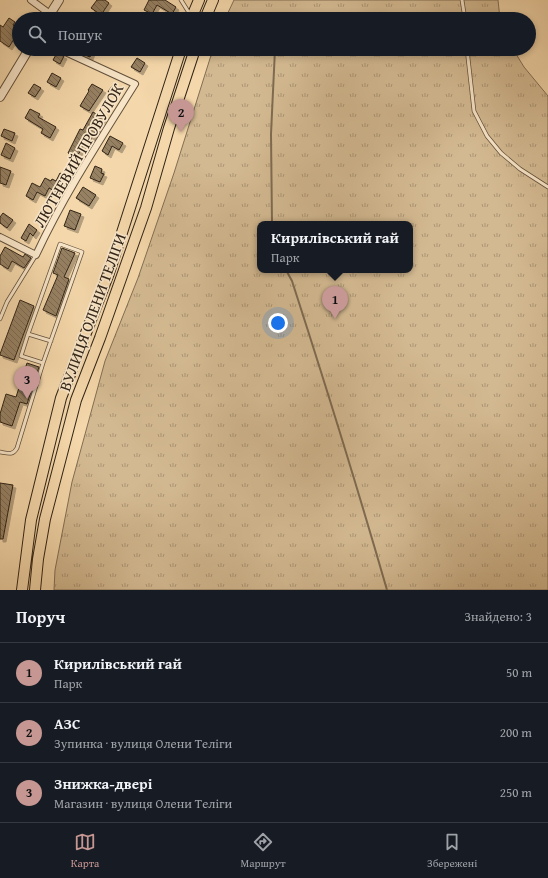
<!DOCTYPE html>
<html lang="uk">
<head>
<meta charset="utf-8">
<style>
  :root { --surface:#171b24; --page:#20242c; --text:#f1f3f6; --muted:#9ea1a6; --line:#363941; --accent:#c59692 }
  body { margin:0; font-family:"Gentium Book Plus",serif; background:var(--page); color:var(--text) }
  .you { position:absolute; left:278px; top:323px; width:14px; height:14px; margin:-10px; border:3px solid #fff; border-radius:50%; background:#1a73e8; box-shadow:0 0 0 6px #1a73e833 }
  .badge { display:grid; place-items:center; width:26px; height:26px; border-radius:50%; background:var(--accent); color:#111; font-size:13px; font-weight:700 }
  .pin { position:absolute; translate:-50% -33px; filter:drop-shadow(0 1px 2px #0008) }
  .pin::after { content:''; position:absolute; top:21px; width:14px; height:12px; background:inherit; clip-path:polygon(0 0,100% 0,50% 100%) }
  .popup { position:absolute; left:257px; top:221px; width:156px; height:52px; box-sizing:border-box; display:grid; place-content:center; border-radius:8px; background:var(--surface); filter:drop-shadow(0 1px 3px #0005); font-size:13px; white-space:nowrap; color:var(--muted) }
  .popup b { font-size:15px; color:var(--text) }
  .popup::after { content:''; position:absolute; left:50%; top:100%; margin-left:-8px; border:8px solid transparent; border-top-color:var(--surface) }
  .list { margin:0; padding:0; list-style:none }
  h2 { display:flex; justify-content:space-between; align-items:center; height:52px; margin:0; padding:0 16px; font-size:17px }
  h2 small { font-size:13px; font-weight:400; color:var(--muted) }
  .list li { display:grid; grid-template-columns:26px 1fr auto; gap:12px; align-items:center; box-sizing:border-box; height:60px; padding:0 16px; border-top:1px solid var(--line) }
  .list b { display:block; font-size:15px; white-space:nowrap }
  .list p { margin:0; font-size:13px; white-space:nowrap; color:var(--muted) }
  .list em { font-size:13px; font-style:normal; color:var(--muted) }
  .icon { flex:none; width:22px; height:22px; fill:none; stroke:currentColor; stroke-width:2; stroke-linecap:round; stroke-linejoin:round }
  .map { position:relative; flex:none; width:548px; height:590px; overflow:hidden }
  .search { position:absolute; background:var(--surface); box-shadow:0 2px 6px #0003; left:12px; right:12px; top:12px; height:44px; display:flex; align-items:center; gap:10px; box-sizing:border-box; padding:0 14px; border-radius:22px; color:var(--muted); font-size:15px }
  .sheet { height:232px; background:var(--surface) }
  nav { display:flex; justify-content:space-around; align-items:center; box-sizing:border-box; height:56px; border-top:1px solid var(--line); background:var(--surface); font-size:11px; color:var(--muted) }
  nav a { display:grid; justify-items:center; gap:2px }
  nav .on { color:var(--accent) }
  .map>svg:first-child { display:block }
  .grass { fill:url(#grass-tufts); stroke:#826e54; fill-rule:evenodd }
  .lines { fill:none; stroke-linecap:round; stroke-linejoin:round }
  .stream { stroke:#7e6b51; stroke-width:2 }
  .building { fill:url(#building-back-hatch); stroke:#312417; filter:url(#shadow) }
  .service-casing { stroke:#62513c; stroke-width:4.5 }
  .minor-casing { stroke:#62513c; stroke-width:8 }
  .tertiary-casing { stroke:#62513c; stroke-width:10 }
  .primary-casing { stroke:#312417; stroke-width:12 }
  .service { stroke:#f8e5c8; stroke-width:3 }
  .minor { stroke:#f8e5c8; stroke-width:6 }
  .tertiary { stroke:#f8e5c8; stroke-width:8 }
  .primary { stroke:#f4d7aa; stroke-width:10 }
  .labels { text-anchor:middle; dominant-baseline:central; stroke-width:3.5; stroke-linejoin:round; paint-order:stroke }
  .street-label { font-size:16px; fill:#312417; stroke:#f8e5c8 }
</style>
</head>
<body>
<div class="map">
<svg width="548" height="590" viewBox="0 0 548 590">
  <defs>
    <pattern id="grass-tufts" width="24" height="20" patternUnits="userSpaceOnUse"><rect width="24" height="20" fill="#d3b991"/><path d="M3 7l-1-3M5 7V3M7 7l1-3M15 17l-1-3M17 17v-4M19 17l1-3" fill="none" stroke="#ac9675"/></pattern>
    <pattern id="building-back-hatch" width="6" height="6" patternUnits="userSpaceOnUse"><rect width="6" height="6" fill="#968163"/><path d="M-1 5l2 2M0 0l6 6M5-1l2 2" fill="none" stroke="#7b6951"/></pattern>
    <filter id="shadow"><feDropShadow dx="3" dy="3" stdDeviation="0" flood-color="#0004"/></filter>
  </defs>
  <rect width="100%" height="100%" fill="#f4d7aa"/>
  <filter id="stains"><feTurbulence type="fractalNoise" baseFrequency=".005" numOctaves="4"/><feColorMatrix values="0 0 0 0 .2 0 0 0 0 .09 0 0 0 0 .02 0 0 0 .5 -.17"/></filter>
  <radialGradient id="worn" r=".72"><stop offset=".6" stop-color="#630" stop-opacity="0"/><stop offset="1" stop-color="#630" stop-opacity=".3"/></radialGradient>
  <path class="grass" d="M234,0H498L500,19H225Z
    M213,49H513L524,67L548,96V590H54L55,570L72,482L105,361L138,278L174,173ZM260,224H410V270H260Z"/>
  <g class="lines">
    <path class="stream" d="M272,224L271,134L275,49
      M286,270L292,281C325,383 357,486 387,590"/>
  </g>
  <path class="building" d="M97,0H105L109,3L101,15L91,8Z
    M149,0H165L176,7L172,14L157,5L152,14L144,10Z
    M9,18L15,22L13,25L19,29V31L9,47L0,41V25L3,27Z
    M70,49H93L90,57Z
    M57,53L64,56L60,64L53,60Z
    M137,58L145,63L140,72L131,67Z
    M52,73L61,78L56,87L47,82Z
    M34,84L41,88L35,97L28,93Z
    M92,84L103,90L89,111L80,106L89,91L88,90Z
    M112,86L118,90L114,96L108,92Z
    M30,109L40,114L38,117L56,127L50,138L41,133L43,129L25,118Z
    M93,112L103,118L87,146L84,145L76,158L68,153L80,129L83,130Z
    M4,129L15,133L12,141L1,136Z
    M110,136L123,143L119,150L112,146L108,155L102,151Z
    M6,143L15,148L10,159L1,155Z
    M95,166L102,169L101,173L104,174L100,182L90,178Z
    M0,167L11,171L6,185L0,183Z
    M60,173L68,178L64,185L67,187L62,195L49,188L45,196L37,192L33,200L26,196L32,183L40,187L45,178L51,181L52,179L56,181Z
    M83,187L96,195L89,206L76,198Z
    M70,210L81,214L75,230L64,226Z
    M3,213L13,220L7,228L0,223V217Z
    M29,224L37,230L33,236L30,233L26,241L21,238Z
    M5,247L23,257L25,254L31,258L24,268L12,261L8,269L0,264V256Z
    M62,248L75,253L64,277L69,279L56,316L43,310L58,275L53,273Z
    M20,300L34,306L14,360L0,355V354Z
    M27,363L39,367L27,404L20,402L12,426L0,422V414L6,394L16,397Z
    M0,483L13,485L3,539H0Z"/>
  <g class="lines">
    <defs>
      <path id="service" d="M181,0L191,16
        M462,0L465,19
        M467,49L474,111L487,136L501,153L520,169L548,187
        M0,319L7,302L36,255
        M28,334L21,356L43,363
        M0,452C7,453 13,456 17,448L43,363L82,252L60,244L28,334L51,341"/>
      <path id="minor" d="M31,0L50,14
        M0,237L36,255C64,195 100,140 135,84L59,49"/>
      <path id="tertiary" d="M47,19L59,0
        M0,97L29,49"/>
      <path id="primary" d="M191,19L199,0
        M205,19L213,0
        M22,590L31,520L61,398L109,273L181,49
        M35,590L38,559L45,519L76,400L100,338L146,208L169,128L195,49"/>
    </defs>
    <use href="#service" class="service-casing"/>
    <use href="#minor" class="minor-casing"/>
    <use href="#tertiary" class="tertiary-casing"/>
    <use href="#primary" class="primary-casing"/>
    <use href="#service" class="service"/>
    <use href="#minor" class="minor"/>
    <use href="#tertiary" class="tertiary"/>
    <use href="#primary" class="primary"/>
  </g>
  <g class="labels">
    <g class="street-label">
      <text transform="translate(78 155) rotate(-60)">ЛЮТНЕВИЙ ПРОВУЛОК</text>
      <text transform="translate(92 312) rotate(-70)">ВУЛИЦЯ ОЛЕНИ ТЕЛІГИ</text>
    </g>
  </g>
  <rect width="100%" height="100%" filter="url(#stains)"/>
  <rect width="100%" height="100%" fill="url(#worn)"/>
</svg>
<div class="you"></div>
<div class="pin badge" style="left:335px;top:319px">1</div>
<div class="popup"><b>Кирилівський гай</b>Парк</div>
<div class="pin badge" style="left:181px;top:132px">2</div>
<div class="pin badge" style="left:27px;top:399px">3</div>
<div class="search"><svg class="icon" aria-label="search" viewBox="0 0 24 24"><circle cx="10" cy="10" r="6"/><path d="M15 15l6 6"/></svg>Пошук</div>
</div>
<section class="sheet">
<h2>Поруч<small>Знайдено: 3</small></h2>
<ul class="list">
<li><span class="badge">1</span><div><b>Кирилівський гай</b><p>Парк</p></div><em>50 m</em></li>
<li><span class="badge">2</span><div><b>АЗС</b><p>Зупинка · вулиця Олени Теліги</p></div><em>200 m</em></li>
<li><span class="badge">3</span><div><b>Знижка-двері</b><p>Магазин · вулиця Олени Теліги</p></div><em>250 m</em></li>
</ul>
</section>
<nav>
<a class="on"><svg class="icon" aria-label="map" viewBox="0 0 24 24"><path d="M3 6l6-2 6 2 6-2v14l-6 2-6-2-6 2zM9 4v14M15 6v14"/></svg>Карта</a>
<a><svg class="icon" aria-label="directions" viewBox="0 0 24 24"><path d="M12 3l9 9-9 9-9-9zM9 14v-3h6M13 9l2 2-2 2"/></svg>Маршрут</a>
<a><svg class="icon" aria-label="saved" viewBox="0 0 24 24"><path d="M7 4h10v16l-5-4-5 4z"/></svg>Збережені</a>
</nav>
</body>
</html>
